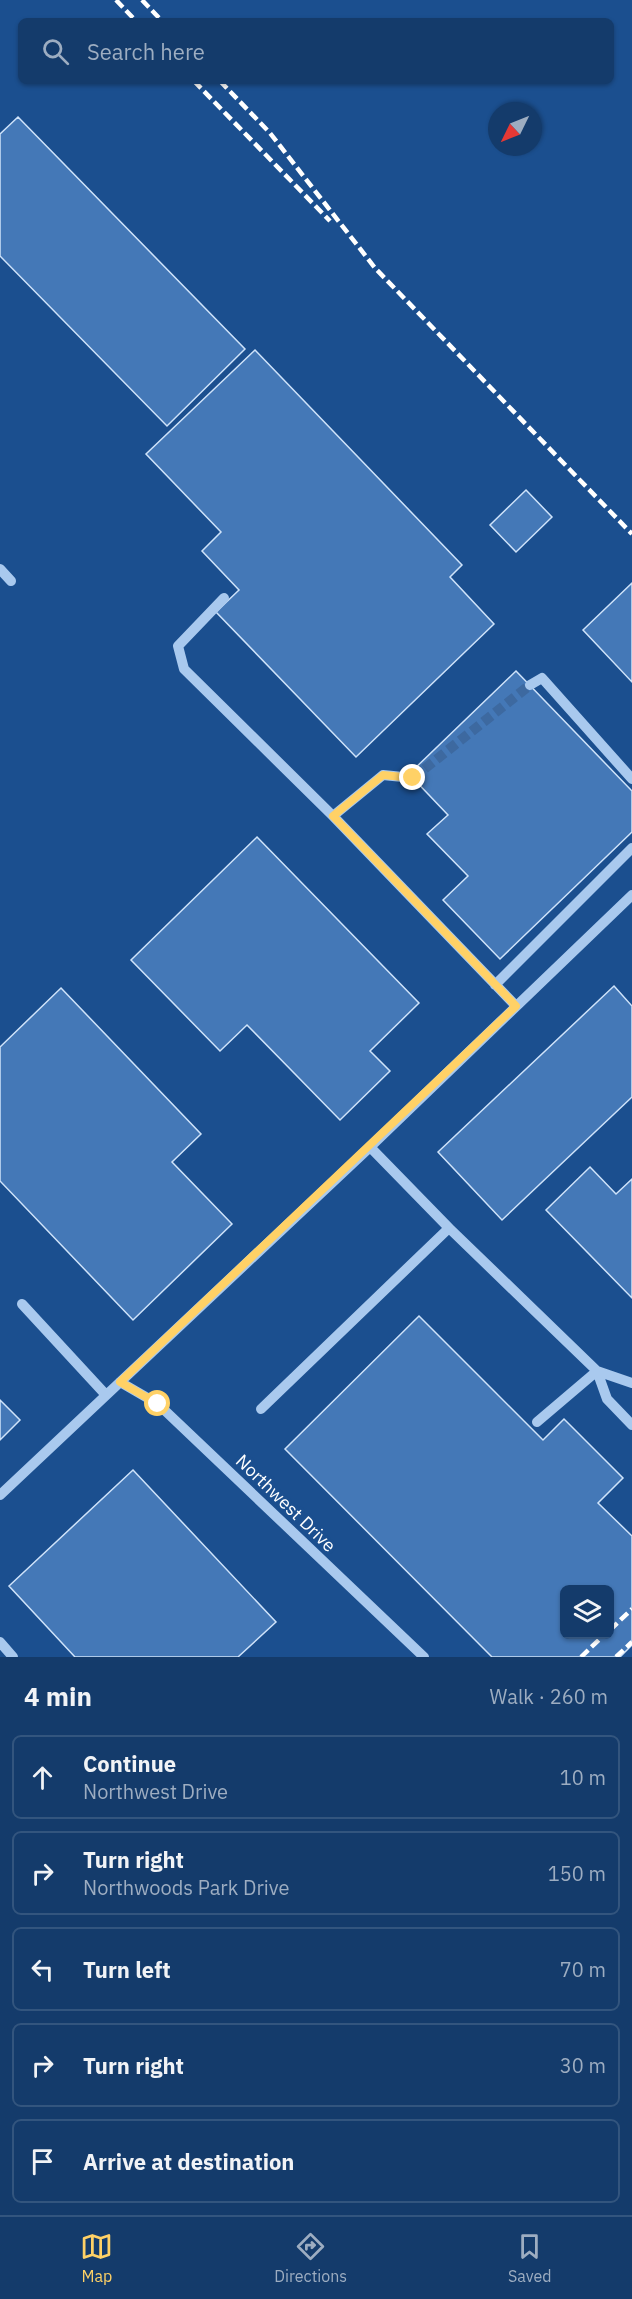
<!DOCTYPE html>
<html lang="en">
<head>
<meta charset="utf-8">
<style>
  :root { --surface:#143b6b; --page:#1d4271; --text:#f1f3f6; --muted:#9dadc1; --line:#33557e; --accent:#ffd166 }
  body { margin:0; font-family:"IBM Plex Sans",sans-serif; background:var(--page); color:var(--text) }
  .controls { position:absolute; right:18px; bottom:18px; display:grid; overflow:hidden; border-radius:9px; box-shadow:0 2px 4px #0004 }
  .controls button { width:54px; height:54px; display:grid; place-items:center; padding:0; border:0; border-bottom:2px solid var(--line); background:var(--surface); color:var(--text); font:30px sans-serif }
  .compass { position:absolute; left:488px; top:102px; width:54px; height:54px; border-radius:50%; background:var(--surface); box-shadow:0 2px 4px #0004; rotate:227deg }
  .stop { position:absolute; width:18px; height:18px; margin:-14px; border:4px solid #ffd166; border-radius:50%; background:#fff }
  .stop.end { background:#ffd166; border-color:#fff; box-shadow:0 2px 6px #0008 }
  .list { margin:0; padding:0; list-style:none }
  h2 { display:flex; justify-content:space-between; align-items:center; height:78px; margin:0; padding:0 24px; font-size:26px }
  h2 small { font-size:20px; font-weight:400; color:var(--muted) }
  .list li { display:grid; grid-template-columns:39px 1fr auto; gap:18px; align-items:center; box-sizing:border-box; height:84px; margin:0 12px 12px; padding:0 12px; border:2px solid var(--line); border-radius:9px }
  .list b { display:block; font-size:22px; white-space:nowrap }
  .list p { margin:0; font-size:20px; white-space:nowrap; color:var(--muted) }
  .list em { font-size:20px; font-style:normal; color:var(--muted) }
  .icon { flex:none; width:33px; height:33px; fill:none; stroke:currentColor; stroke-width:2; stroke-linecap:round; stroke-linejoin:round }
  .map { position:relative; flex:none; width:632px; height:1657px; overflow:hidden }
  .search { position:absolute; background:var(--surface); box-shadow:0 2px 4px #0004; left:18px; right:18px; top:18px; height:66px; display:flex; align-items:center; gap:15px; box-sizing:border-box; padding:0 21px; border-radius:9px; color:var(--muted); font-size:22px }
  .sheet { height:558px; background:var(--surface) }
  nav { display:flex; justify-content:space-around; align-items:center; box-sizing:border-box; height:84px; border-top:2px solid var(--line); background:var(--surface); font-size:16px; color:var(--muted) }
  nav a { display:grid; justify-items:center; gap:3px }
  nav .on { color:var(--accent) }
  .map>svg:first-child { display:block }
  .building { fill:#4478b7; stroke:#cfe3fa; stroke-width:1.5; fill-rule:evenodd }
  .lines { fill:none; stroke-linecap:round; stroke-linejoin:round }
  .minor-tunnel { stroke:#3d69a0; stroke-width:10; stroke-dasharray:10 5; stroke-linecap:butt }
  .minor { stroke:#a9c9ee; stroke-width:10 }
  .rail { stroke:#fff; stroke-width:4.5; stroke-dasharray:10 4.5; stroke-linecap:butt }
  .route { stroke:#ffd166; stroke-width:8 }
  .labels { text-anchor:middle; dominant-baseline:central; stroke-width:6; stroke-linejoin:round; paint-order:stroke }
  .street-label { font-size:18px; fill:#fff; stroke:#1b4f8f }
</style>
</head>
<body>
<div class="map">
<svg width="632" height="1657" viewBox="0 0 632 1657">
  <rect width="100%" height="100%" fill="#1b4f8f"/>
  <path class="building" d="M18,117L245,349L167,426L0,256V134Z
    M255,350L462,565L450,577L494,624L356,757L216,612L239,590L202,551L221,532L146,454Z
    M526,490L552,517L516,552L490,525Z
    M632,583V682L583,630Z
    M516,671L632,791V832L500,959L443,900L468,876L427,834L448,815L409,774Z
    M257,837L419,1003L370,1051L390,1071L340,1120L247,1025L220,1051L131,960Z
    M614,986L632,1006V1097L502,1220L438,1152Z
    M61,988L201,1134L172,1162L232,1224L133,1320L0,1181V1047Z
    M590,1167L616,1194L632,1179V1298L546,1210Z
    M419,1316L543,1440L564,1419L623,1478L598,1503L632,1536V1645L620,1657H492L285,1449ZM564,1590H610V1634H564Z
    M0,1400L20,1420L0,1440Z
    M133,1470L276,1622L238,1657H75L9,1586Z"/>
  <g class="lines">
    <path class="minor-tunnel" d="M413,778L530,685"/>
    <path class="minor" d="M0,569L11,581
      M224,598L178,646L184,669L333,816L516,1006
      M530,685L542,678L632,779
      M333,816L383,775L413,778
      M495,985L632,848
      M370,1147L449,1228L597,1371L537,1422
      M22,1304L106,1395
      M120,1382L158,1404L424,1657
      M632,1383L597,1371L607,1399L632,1425
      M261,1409L449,1228
      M0,1495L370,1147L632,895
      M0,1642L13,1657"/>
    <path class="rail" d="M116,0L136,21
      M142,0L162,21
      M194,81L330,221
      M220,81L270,133L375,268L632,534
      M610,1630L632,1609
      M581,1657L605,1634
      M616,1657L632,1642"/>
  </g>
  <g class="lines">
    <path class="route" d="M158,1404L120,1382L516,1006L333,816L383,775L413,778"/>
  </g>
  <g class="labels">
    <g class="street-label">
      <text transform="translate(286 1503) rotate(44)">Northwest Drive</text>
    </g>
  </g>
</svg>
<div class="controls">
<button><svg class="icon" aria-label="layers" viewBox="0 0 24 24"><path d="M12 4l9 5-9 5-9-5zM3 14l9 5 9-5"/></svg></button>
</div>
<svg class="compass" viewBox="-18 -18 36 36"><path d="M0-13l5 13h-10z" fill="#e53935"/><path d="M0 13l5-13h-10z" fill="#9dadc1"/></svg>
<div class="stop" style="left:158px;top:1404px"></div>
<div class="stop end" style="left:413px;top:778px"></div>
<div class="search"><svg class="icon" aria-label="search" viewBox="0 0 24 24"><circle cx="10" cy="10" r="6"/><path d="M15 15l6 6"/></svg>Search here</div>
</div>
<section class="sheet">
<h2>4 min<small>Walk · 260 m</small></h2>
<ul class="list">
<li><svg class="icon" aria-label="ahead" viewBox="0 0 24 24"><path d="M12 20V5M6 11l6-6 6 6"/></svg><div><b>Continue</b><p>Northwest Drive</p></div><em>10 m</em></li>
<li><svg class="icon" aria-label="right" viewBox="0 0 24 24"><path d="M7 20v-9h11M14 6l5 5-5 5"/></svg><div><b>Turn right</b><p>Northwoods Park Drive</p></div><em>150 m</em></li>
<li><svg class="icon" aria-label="left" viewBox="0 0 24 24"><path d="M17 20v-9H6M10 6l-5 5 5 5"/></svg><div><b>Turn left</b></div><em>70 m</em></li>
<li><svg class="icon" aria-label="right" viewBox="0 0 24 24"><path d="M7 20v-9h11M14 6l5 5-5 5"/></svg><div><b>Turn right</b></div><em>30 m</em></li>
<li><svg class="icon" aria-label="arrive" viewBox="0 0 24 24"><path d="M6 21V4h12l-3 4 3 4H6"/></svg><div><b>Arrive at destination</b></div></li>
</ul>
</section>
<nav>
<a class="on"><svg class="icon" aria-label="map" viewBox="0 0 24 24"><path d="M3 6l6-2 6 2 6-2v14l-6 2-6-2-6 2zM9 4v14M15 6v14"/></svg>Map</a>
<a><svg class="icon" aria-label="directions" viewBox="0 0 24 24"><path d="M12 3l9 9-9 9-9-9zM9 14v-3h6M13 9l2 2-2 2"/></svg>Directions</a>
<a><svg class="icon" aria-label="saved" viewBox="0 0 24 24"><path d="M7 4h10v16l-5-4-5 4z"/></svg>Saved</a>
</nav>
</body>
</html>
